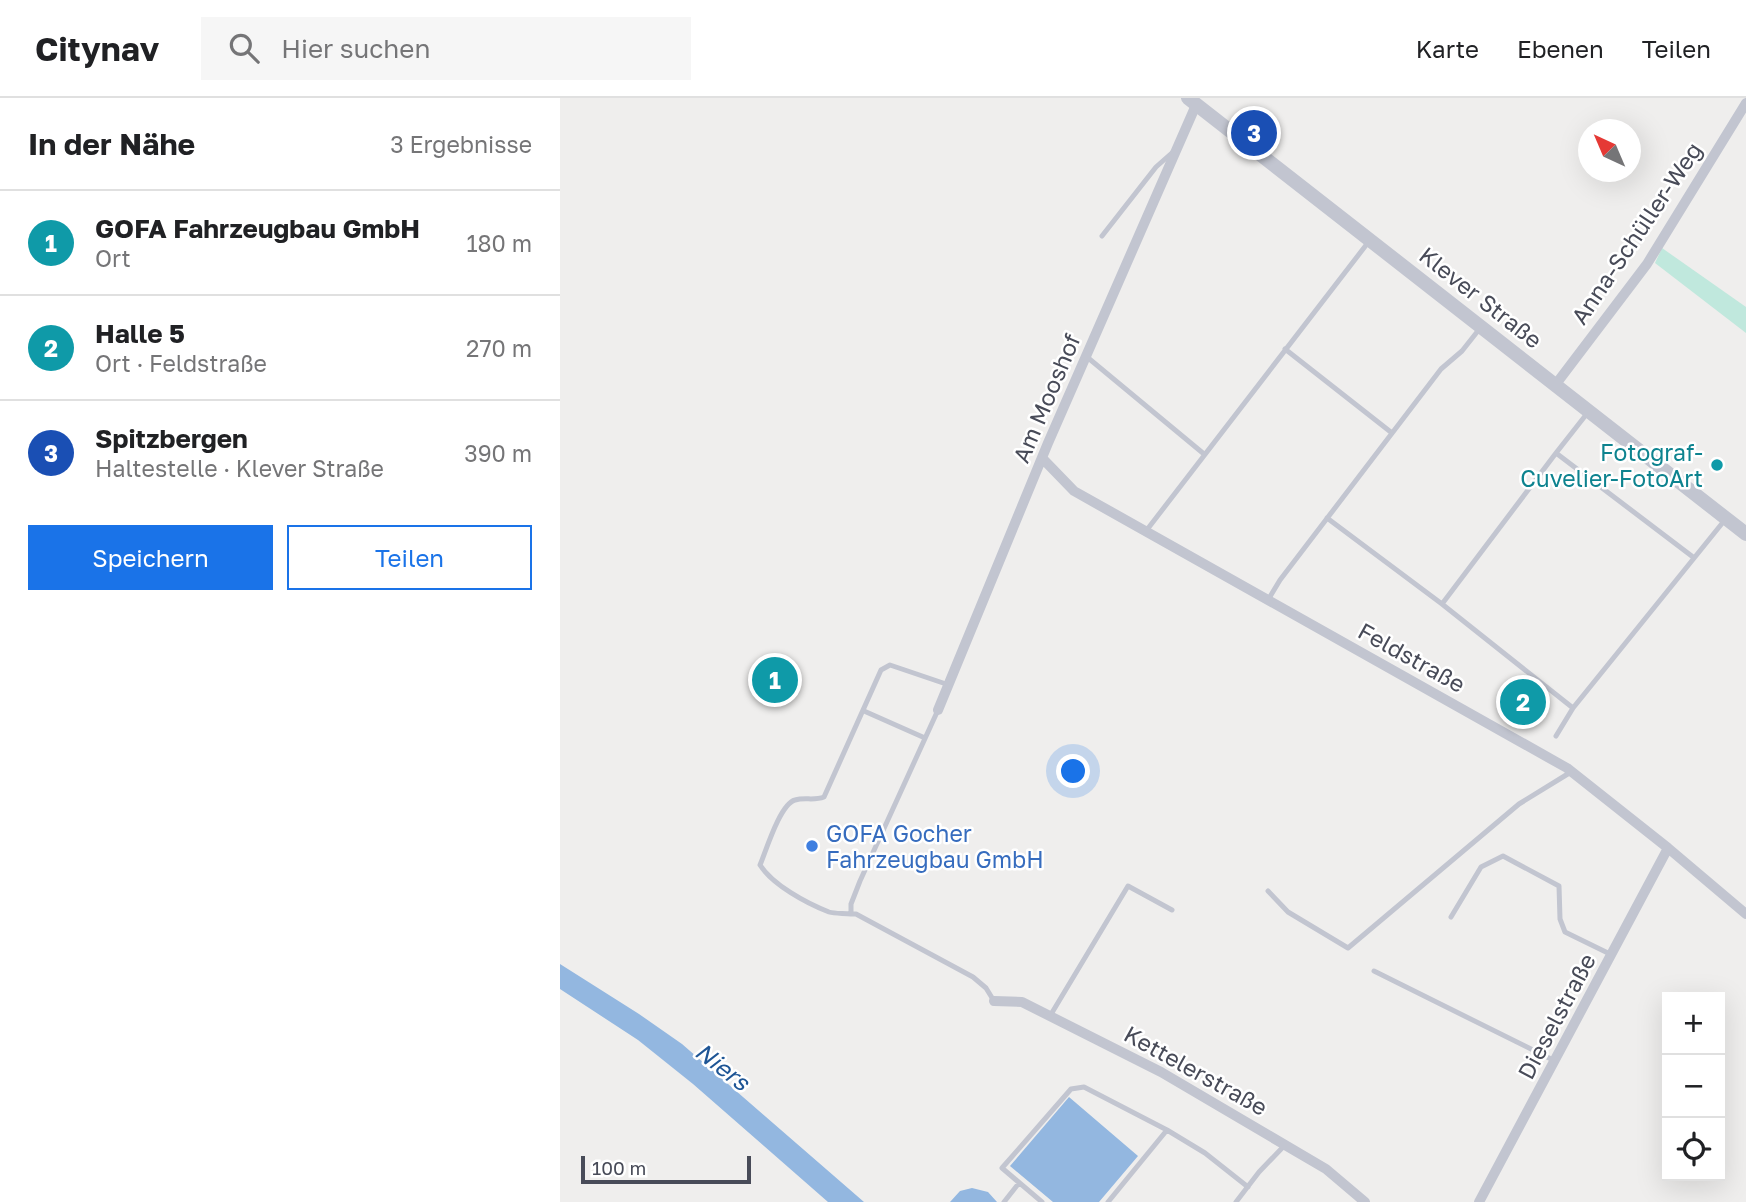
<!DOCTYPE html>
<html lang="de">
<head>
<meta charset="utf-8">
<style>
  :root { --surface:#fff; --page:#f6f6f6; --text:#202124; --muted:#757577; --line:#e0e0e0; --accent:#1a73e8 }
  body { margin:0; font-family:"Golos Text",sans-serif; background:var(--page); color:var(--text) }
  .controls { position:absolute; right:21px; bottom:21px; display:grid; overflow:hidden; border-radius:0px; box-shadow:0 7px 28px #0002 }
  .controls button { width:63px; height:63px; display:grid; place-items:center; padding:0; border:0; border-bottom:2px solid var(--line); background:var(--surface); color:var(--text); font:35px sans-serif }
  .compass { position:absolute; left:1018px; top:21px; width:63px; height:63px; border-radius:50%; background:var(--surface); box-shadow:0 7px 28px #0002; rotate:316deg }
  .scale { position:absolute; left:21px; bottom:18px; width:170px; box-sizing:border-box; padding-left:7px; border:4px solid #484b58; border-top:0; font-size:19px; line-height:24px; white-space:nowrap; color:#484b58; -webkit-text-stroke:5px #fff; paint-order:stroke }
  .you { position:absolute; left:514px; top:674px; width:24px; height:24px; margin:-18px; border:5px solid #fff; border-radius:50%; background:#1a73e8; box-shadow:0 0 0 10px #1a73e833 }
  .badge { display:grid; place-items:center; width:46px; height:46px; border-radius:50%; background:var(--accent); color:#fff; font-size:23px; font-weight:700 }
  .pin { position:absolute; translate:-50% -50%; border:4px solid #fff; box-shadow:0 2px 7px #0006 }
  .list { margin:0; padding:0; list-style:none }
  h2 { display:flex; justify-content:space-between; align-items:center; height:91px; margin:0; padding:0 28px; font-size:30px }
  h2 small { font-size:23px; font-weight:400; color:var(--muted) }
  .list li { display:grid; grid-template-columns:46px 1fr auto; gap:21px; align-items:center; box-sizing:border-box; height:105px; padding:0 28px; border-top:2px solid var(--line) }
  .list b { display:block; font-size:26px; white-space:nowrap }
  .list p { margin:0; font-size:23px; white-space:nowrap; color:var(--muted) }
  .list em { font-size:23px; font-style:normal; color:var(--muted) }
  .actions { display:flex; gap:14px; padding:21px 28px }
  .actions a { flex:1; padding:16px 0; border:2px solid var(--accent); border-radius:0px; text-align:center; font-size:24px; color:var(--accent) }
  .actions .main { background:var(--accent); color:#fff }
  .icon { flex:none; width:38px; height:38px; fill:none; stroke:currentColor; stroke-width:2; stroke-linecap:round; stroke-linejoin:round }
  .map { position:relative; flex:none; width:1186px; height:1104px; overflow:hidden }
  header { display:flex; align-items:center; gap:42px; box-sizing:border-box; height:98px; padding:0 35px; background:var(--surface); border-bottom:2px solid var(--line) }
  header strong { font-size:33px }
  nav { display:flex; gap:38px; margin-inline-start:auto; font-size:24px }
  .search { width:490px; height:63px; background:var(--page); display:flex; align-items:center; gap:18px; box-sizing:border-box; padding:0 24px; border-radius:0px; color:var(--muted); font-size:26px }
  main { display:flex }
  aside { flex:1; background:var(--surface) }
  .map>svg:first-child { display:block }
  .green { fill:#c0e8dd }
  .water { fill:#93b7e0 }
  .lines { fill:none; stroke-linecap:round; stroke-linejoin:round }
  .service { stroke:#c2c5d0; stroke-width:5 }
  .minor { stroke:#c2c5d0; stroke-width:10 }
  .tertiary { stroke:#c2c5d0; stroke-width:14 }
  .culture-dot { fill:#0f9aa8; stroke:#fff; stroke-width:2.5 }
  .shop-dot { fill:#3f7fe0; stroke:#fff; stroke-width:2.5 }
  .labels { text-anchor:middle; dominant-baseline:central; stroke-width:5; stroke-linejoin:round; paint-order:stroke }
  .street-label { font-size:23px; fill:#484b58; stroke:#fff }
  .culture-label { font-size:23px; fill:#0d838f; stroke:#fff; text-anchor:end }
  .shop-label { font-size:23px; fill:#366cbe; stroke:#fff; text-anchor:start }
  .water-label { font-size:24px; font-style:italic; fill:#1e5595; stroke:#fff }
</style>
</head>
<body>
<header>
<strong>Citynav</strong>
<div class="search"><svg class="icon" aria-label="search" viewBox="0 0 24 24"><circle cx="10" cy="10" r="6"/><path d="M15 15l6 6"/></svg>Hier suchen</div>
<nav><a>Karte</a><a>Ebenen</a><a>Teilen</a></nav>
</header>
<main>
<aside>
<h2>In der Nähe<small>3 Ergebnisse</small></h2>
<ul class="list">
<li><span class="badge" style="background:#0f9aa8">1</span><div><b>GOFA Fahrzeugbau GmbH</b><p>Ort</p></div><em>180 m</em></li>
<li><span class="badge" style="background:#0f9aa8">2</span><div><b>Halle 5</b><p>Ort · Feldstraße</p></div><em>270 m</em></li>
<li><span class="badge" style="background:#1a4fb4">3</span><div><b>Spitzbergen</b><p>Haltestelle · Klever Straße</p></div><em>390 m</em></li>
</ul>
<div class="actions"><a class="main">Speichern</a><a>Teilen</a></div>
</aside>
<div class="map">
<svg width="1186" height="1104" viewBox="0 0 1186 1104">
  <rect width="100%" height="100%" fill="#efeeed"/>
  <path class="green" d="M1102,150L1186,209V235L1095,165Z"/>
  <path class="water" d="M0,866L79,916L122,946L304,1104H268L133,986L78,942L0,891Z
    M509,999L578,1058L539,1104H493L450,1068Z
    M412,1090L428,1094L437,1104H390L400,1093Z"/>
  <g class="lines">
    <path class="service" d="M542,138L596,69L613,54
      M725,251L832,335
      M527,259L644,356
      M996,355L1029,313
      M767,420L882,506L1013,610L996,638
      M586,433L810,142
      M708,502L720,482L881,271L902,253L921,229
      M882,506L996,355L1133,459
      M1013,610L1164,423
      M378,612L300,783L291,806V816H296L413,879L426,890L434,903
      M304,613L365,640
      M708,793L728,814L788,850L959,706L1011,674
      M291,816C284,815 275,816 269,814C246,805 213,787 200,767C206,753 220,706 235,702C245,699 254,703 264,699L321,572L330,567L389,587
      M891,819L921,769L943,758L999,788L1000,821L1005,834L1052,857
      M814,873L993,962
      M490,918L568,788L612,812
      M444,1104L459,1085
      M482,1104L442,1070L511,991L524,989L607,1032L645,1055L688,1089
      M548,1104L607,1032
      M676,1104L699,1074L724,1048"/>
    <path class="minor" d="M996,286L1087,166L1186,5
      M483,361L514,393L1007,670L1108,750L1186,816
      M378,612L488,345L636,7
      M434,903L462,904L601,974L766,1071L805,1104
      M919,1104L1108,750"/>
    <path class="tertiary" d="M628,0L1186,436"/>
  </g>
  <circle class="culture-dot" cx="1157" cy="367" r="7"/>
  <circle class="shop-dot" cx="252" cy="748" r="7"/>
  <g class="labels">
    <g class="street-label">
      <text transform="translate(1076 135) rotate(-56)">Anna-Schüller-Weg</text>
      <text transform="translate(921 199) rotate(38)">Klever Straße</text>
      <text transform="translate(486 300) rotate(-67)">Am Mooshof</text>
      <text transform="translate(852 559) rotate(29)">Feldstraße</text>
      <text transform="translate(996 918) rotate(-62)">Dieselstraße</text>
      <text transform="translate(636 972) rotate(29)">Kettelerstraße</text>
    </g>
    <g class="culture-label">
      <text x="1143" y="354">Fotograf-<tspan x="1143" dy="26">Cuvelier-FotoArt</tspan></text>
    </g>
    <g class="shop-label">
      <text x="266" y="735">GOFA Gocher<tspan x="266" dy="26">Fahrzeugbau GmbH</tspan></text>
    </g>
    <g class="water-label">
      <text transform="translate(163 968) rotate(38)">Niers</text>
    </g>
  </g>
</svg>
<div class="controls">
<button>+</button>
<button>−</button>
<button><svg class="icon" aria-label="locate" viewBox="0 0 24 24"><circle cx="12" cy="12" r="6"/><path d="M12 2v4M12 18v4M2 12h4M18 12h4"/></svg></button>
</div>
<svg class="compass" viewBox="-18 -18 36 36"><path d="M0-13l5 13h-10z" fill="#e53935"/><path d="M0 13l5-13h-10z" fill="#757577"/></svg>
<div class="scale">100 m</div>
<div class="you"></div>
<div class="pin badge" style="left:215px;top:582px;background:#0f9aa8">1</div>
<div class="pin badge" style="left:963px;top:604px;background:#0f9aa8">2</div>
<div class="pin badge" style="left:694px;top:35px;background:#1a4fb4">3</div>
</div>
</main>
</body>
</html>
